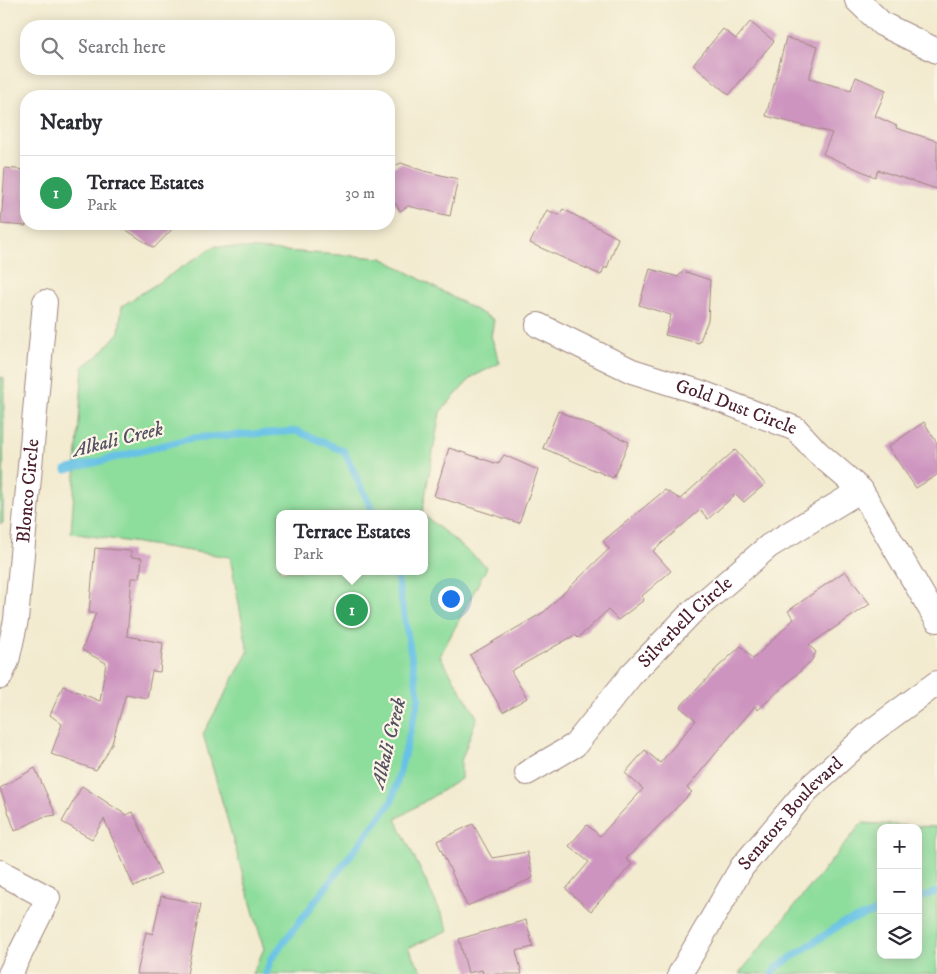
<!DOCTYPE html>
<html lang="en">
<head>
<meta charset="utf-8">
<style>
  :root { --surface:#fff; --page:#f2f2f3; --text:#2b2b33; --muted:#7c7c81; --line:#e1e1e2; --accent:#b5179e }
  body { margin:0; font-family:"IM FELL DW Pica",serif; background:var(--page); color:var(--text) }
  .controls { position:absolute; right:15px; bottom:15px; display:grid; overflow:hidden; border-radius:10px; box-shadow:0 2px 12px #0003 }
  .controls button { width:45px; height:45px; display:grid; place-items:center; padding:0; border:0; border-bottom:1px solid var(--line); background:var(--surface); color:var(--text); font:25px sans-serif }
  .you { position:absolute; left:450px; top:598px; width:18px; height:18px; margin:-12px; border:4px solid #fff; border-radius:50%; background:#1a73e8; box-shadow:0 0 0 8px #1a73e833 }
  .badge { display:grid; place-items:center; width:32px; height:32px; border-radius:50%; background:var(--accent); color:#fff; font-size:16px; font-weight:700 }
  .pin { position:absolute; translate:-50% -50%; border:2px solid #fff; box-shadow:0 1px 5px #0006 }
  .popup { position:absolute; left:276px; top:510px; width:152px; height:65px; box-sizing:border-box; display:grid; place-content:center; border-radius:10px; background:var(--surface); filter:drop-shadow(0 1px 4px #0005); font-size:16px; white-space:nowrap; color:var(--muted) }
  .popup b { font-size:19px; color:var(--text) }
  .popup::after { content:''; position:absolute; left:50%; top:100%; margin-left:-10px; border:10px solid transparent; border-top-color:var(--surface) }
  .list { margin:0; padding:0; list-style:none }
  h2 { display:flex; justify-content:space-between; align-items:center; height:65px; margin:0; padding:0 20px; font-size:21px }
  h2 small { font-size:16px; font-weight:400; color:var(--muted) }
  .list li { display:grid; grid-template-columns:32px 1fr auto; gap:15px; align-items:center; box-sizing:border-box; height:75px; padding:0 20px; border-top:1px solid var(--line) }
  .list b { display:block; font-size:19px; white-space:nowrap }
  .list p { margin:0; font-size:16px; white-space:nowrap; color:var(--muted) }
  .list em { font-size:16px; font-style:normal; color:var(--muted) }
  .icon { flex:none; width:28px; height:28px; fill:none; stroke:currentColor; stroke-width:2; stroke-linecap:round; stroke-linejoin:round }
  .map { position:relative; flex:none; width:937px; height:974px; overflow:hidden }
  .search { position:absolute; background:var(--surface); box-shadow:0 2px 12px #0003; left:20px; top:20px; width:375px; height:55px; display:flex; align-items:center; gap:12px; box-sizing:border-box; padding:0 18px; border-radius:20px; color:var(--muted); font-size:19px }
  .panel { position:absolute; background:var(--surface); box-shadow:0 2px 12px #0003; left:20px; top:90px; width:375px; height:140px; border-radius:20px }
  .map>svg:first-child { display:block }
  .green { fill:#8ddd9c; stroke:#6c7e64; fill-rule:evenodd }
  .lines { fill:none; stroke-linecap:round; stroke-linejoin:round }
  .stream { stroke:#68c2e6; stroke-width:7 }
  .building { fill:#cd94c0 }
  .minor-casing { stroke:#9e857e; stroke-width:26 }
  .minor { stroke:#fff; stroke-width:24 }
  .labels { text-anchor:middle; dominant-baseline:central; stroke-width:4.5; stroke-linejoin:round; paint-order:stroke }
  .street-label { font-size:19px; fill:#4a1f2b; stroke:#fcf5e5 }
  .water-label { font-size:20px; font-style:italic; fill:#535063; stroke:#fcf5e5 }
</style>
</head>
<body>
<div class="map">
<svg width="937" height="974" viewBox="0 0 937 974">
  <rect width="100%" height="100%" fill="#fcf5e5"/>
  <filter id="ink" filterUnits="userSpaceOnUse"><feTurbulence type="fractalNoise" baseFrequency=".02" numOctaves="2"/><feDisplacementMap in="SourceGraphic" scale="10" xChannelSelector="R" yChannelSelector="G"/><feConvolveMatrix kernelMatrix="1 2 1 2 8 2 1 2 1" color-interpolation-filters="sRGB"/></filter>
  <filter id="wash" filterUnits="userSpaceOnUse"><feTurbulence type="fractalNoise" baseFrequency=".0096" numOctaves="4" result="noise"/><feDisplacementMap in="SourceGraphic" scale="20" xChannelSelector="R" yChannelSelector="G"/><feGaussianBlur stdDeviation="1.12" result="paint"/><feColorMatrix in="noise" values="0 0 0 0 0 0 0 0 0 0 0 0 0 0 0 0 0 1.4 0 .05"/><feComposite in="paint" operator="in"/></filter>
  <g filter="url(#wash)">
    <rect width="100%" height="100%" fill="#f2ebd0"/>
    <path class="green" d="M215,246L382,258L494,320L491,336L500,363L472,377L440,412L422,514H280V571H424L425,516L487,567L440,656L477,717L461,761V779L396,819L449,930L408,948L424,974H252L264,949L203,734L248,652L230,557L71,533L83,366L98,356L119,332L122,306Z
      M0,377L4,378L3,523L0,524Z
      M862,823L937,827V974H739ZM881,828H918V955H881Z"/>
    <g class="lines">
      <path class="stream" d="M66,470L192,438L297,431L344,451L374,514
        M918,898L937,892
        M266,974L271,959L392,801L419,698L396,571
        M772,974L777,967L843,923L881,910"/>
    </g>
    <g id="blocks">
      <path class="building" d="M750,22L774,41L729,95L693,65L723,29L736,39Z
        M786,38L818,46L809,79L851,90L856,77L886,90L875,116L897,126L896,128L937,141V189L878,170L875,177L823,154L832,133L766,116Z
        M401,163L424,171L458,179L450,216L408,206L400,211L395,203L389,202V169Z
        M5,168L26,170V226L1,224Z
        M563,209L618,238L607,268H604L601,275L530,243L547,210L559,215Z
        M117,224H177L154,248Z
        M650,269L678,277L683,271L710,280L708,320L699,343L665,335L671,315L639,305Z
        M558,411L629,442L613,478L543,448Z
        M924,422L937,443V475L916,488L888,447Z
        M449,448L498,464L504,455L538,470L519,523L434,496Z
        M735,450L765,484L744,502L736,494L708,519L700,510L653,551L671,571L642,596L644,600L618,620L608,610L578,638L575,635L511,671L527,698L503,712L470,655L544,612L609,549L603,541L665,490L680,499Z
        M95,548L131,551V557L142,558L140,578H132L127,636L163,643L160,672L152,671L147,698L126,694L112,743L105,757L96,770L51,754L62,724L50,715L63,686L100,701L106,663L82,650L96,613H89Z
        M845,571L870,604L809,645L816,652L812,660L758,710L755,706L687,788L692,792L626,859L632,864L591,911L566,889L589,862L569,846L587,825L600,836L643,789L625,773L645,750L660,763L696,720L680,707L718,667L741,646L753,659L794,619L788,611Z
        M35,768L56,815L43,817L15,831L0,788Z
        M82,786L126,815L133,812L161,874L134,887L104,819L92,839L62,822Z
        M473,824L492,858L527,852L533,878L467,906L437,841Z
        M161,896L201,904L187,974H137L146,932L153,934Z
        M526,920L533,947L516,951L522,974H483L482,970L468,973L459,939Z"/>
    </g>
  </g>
  <g filter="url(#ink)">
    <use href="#blocks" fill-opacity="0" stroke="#9e857e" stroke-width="1"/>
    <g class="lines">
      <defs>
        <g id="minor">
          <path d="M857,0L882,24L937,51"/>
          <path id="s1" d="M538,325L632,371L702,393L796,429L817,452L861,490L937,620"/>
          <path id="s2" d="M0,677L7,661L16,620L45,302"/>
          <path id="s3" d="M527,773L575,745L631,675L690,614L769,546L861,490"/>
          <path d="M0,872L48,898L10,974"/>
          <path id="s4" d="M680,974L742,867L807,790L872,731L937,683"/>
        </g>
      </defs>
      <use href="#minor" class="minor-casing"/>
      <use href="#minor" class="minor"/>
    </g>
  </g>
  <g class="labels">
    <g class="street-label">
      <text stroke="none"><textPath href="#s1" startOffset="215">Gold Dust Circle</textPath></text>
      <text stroke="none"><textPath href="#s2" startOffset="189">Blonco Circle</textPath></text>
      <text stroke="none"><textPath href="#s3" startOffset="221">Silverbell Circle</textPath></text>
      <text stroke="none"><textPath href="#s4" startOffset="196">Senators Boulevard</textPath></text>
    </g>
    <g class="water-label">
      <text transform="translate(118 440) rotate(-14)">Alkali Creek</text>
      <text transform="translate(389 743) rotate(-76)">Alkali Creek</text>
    </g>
  </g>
</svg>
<div class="controls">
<button>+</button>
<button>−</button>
<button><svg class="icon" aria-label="layers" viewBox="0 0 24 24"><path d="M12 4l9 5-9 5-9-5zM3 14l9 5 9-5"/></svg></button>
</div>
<div class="you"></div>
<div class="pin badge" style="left:352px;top:610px;background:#2e9e5b">1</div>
<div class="popup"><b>Terrace Estates</b>Park</div>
<div class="search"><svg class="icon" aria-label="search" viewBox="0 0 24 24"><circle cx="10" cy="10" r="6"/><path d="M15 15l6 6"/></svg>Search here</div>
<section class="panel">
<h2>Nearby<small></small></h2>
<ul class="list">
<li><span class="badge" style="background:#2e9e5b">1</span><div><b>Terrace Estates</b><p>Park</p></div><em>30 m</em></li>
</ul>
</section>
</div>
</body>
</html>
